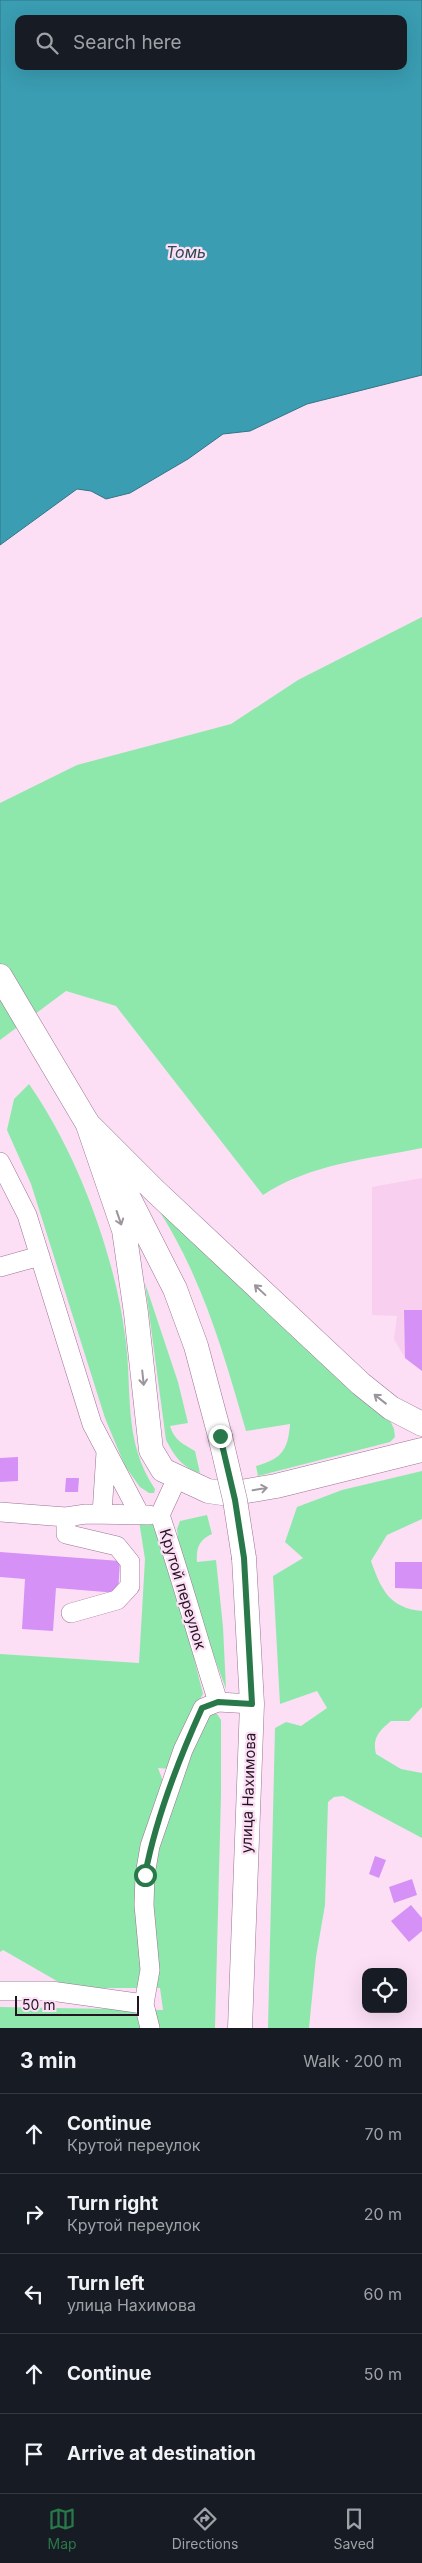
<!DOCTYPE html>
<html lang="en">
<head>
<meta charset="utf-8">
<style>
  :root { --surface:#171b24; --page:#242831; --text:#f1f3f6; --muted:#9ea1a6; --line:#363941; --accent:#287849 }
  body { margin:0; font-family:Inter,sans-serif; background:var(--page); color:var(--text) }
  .controls { position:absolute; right:15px; bottom:15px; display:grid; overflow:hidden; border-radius:10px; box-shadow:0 5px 20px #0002 }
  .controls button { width:45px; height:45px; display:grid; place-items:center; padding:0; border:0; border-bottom:1px solid var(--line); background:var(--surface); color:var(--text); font:25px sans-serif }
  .scale { position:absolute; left:15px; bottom:12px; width:124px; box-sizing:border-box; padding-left:5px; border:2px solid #241421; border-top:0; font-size:14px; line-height:18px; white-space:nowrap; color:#241421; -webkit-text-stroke:4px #fcdff5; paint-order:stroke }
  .stop { position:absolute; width:15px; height:15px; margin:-11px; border:4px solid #287849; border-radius:50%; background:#fff }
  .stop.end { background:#287849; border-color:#fff; box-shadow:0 1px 5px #0008 }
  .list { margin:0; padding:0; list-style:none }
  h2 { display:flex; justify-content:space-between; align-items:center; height:65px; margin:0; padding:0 20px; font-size:21px }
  h2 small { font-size:16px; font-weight:400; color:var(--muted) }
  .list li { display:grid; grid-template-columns:32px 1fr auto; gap:15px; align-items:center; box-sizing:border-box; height:80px; padding:0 20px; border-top:1px solid var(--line) }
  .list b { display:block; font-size:19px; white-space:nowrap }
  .list p { margin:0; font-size:16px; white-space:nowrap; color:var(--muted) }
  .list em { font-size:16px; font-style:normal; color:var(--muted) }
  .icon { flex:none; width:28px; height:28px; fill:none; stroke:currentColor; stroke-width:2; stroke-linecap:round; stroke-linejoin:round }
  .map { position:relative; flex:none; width:422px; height:2028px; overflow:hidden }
  .search { position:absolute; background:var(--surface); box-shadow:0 5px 20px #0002; left:15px; right:15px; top:15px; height:55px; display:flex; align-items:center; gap:12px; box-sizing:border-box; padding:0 18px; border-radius:10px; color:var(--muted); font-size:19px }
  .sheet { height:465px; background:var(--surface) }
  nav { display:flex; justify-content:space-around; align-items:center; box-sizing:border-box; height:70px; border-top:1px solid var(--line); background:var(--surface); font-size:14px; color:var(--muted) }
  nav a { display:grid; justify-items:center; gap:2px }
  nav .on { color:var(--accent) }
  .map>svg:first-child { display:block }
  .built { fill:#f9cff0 }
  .green { fill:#8ee8ac; fill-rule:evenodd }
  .water { fill:#3a9db2; stroke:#337486; fill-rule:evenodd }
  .building { fill:#d691f7 }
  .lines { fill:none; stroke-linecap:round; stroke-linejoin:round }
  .minor-casing { stroke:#9c7294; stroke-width:20 }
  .major-casing { stroke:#9c7294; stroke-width:25 }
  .minor { stroke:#fff; stroke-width:19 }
  .major { stroke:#fff; stroke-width:24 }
  .major-bridge-casing { stroke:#9c7294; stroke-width:25; stroke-linecap:butt }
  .major-bridge { stroke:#fff; stroke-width:24 }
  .oneway { stroke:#9c959b }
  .route { stroke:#287849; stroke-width:6 }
  .labels { text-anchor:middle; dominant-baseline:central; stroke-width:4.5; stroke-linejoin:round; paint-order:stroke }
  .street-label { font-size:15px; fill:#241421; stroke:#fcdff5 }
  .water-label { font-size:16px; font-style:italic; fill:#2c4a51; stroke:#fcdff5 }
</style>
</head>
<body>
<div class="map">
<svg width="422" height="2028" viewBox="0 0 422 2028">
  <rect width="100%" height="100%" fill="#fcdff5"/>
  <path class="built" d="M422,1178V1371L405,1358L394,1339L397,1316L372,1315V1187Z"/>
  <path class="green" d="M422,617V1148C368,1159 310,1164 263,1195L116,1006L66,991L0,1040V803L77,765L231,724L298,680Z
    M29,1084C77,1153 114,1252 125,1335C133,1389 122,1440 155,1489L154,1493H149L140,1487L125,1466L105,1418L31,1184L7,1130L14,1099Z
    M154,1203L389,1418L394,1429L395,1437L390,1442L258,1476L256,1466C281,1459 288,1451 290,1424L246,1431C223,1351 201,1273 154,1203Z
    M145,1283L178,1382L188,1423L170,1426C174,1440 183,1444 195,1451L200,1473C182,1467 175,1457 166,1440Z
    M422,1471V1519L387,1535L371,1561C381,1589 389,1608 422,1611V1707L409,1721H391C379,1731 372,1738 376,1754L401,1769L422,1773V1838L343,1796L334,1797L328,1802L325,1905L316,1957L309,2028H268L275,1728L286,1722L301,1726L327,1708L317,1691L280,1704L273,1576L303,1558L285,1542L297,1507L342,1490Z
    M207,1515L212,1534C199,1540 196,1548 197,1562L216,1560L223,1627L226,1689L208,1640L178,1539L177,1529L180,1521Z
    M139,1521L157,1525L181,1607L203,1694L192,1712L206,1721L211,1714H217L221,1720V1795L215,2028H0V2007L163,2010L160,1988H69L3,1950L0,1952V1654L139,1663L145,1559ZM158,1768L183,1770L172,1805Z"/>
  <path class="water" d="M0,0H422V375L307,404L250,431L223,434L188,459L130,493L106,499L91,491L77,489L0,545ZM19,19H403V66H19Z"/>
  <path class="building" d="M404,1310H422V1371L405,1358Z
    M18,1457V1481L0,1482V1458Z
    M66,1478H79L78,1492H65Z
    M0,1552L120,1561L118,1593L56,1588L53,1631L22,1629L25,1579L0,1577Z
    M395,1562H422V1589L395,1588Z
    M375,1856L386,1860L379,1878L369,1874Z
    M412,1879L417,1895L394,1903L389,1887Z
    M411,1905L422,1918V1931L409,1942L391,1921Z"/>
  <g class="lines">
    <defs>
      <path id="minor" d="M0,1162L27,1215L92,1424L140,1515
        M0,1267L40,1256
        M177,1478L160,1515C181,1577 198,1640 218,1702L252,1704
        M0,1512L66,1517L86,1514L149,1515
        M102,1514L106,1452
        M66,1517V1534L117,1546L130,1562V1586L117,1600L71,1613
        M0,1991H51L144,2004
        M150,2028L144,2004L150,1970L144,1905L145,1875L150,1846L183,1750L203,1708L218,1702"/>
      <path id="major" d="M0,976L95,1136
        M87,1122L124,1230L136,1313L151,1450L163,1470L208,1491L229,1494L276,1486L422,1450
        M91,1127L154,1190L361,1384L391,1408L422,1424
        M114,1169L175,1289L196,1346L220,1436
        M240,2028L252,1704L244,1558"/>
    </defs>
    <use href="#minor" class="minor-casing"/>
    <use href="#major" class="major-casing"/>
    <use href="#minor" class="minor"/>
    <use href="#major" class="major"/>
    <defs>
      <path id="major-bridge" d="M220,1436L235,1500L244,1558"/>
    </defs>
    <use href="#major-bridge" class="major-bridge-casing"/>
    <use href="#major-bridge" class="major-bridge"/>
  </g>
  <defs><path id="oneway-shaft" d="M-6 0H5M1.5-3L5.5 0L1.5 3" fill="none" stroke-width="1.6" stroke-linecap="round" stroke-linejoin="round" transform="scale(1.25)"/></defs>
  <g class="oneway">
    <use href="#oneway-shaft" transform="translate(119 1218) rotate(71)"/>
    <use href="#oneway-shaft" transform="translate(260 1290) rotate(-137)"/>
    <use href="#oneway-shaft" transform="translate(143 1378) rotate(84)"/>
    <use href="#oneway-shaft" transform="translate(380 1399) rotate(-142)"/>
    <use href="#oneway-shaft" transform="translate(260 1489) rotate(-10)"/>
  </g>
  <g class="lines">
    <path class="route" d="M145,1875C156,1817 178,1761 202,1708L218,1702L252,1704L244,1558L235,1500L220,1436"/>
  </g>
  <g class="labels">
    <g class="street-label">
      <text transform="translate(183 1589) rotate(73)">Крутой переулок</text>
      <text transform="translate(248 1793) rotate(-88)">улица Нахимова</text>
    </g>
    <g class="water-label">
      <text x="186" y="252">Томь</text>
    </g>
  </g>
</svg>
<div class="controls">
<button><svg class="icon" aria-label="locate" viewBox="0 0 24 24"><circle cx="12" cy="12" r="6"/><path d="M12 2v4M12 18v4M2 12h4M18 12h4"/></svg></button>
</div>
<div class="scale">50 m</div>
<div class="stop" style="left:145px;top:1875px"></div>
<div class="stop end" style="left:220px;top:1436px"></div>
<div class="search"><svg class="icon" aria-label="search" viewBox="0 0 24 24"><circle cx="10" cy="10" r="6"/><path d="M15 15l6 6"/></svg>Search here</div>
</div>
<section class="sheet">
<h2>3 min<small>Walk · 200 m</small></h2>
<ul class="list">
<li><svg class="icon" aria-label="ahead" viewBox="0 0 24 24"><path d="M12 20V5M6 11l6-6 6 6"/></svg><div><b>Continue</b><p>Крутой переулок</p></div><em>70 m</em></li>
<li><svg class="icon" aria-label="right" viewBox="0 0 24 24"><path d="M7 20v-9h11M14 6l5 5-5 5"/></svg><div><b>Turn right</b><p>Крутой переулок</p></div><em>20 m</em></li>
<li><svg class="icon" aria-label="left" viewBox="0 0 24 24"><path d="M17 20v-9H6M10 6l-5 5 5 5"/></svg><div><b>Turn left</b><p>улица Нахимова</p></div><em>60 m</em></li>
<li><svg class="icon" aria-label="ahead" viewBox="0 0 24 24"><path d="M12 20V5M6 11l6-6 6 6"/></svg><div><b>Continue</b></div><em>50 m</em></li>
<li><svg class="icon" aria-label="arrive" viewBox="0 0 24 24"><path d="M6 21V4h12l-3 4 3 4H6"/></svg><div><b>Arrive at destination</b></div></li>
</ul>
</section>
<nav>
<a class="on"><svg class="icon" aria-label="map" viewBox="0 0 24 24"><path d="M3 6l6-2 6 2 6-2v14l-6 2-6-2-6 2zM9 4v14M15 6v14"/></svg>Map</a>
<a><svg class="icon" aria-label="directions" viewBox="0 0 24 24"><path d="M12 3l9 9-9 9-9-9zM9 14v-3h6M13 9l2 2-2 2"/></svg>Directions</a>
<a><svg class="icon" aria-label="saved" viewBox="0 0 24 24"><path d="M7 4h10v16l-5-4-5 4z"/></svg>Saved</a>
</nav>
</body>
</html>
